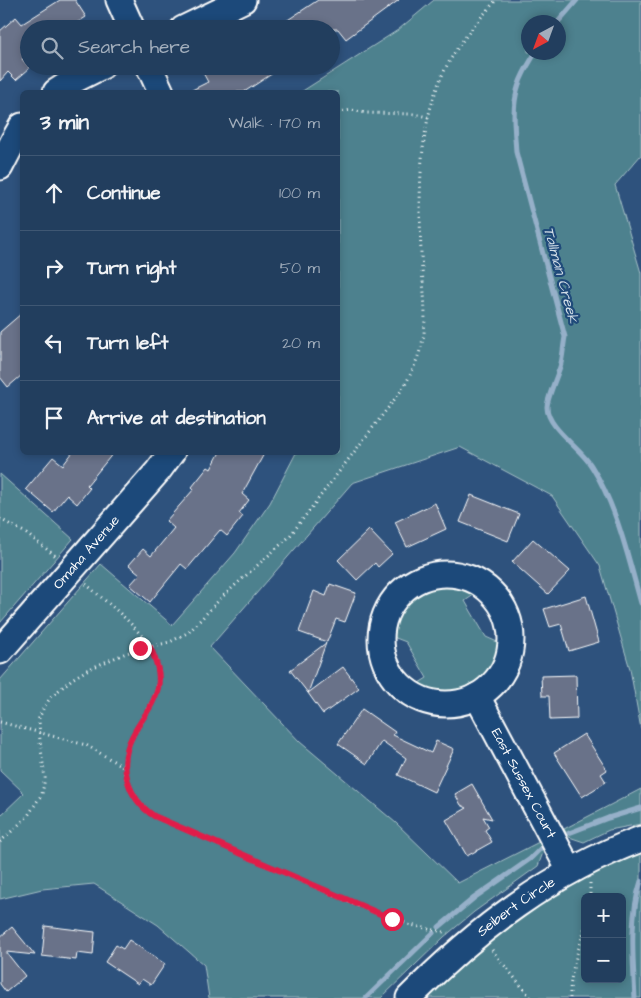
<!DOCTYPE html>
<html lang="en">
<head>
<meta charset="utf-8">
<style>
  :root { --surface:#223e5e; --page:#2a4564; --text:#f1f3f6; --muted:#a2aebc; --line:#3f5773 }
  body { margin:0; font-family:"Architects Daughter",sans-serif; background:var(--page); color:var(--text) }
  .controls { position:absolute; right:15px; bottom:15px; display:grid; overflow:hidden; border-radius:8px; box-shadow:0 2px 8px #0003 }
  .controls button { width:45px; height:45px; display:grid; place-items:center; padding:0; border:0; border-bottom:1px solid var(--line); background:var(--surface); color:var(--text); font:25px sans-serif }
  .compass { position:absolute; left:521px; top:15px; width:45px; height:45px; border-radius:50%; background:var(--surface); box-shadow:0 2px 8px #0003; rotate:221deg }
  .stop { position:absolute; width:15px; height:15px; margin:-11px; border:4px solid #e11d48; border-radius:50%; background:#fff }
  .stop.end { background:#e11d48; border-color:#fff; box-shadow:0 1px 5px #0008 }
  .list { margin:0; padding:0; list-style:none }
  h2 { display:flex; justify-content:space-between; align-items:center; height:65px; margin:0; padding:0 20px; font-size:21px }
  h2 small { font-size:16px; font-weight:400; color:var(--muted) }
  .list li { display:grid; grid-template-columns:32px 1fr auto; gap:15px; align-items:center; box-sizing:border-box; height:75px; padding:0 20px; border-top:1px solid var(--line) }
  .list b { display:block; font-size:19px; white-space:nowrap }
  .list em { font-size:16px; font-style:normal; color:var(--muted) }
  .icon { flex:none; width:28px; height:28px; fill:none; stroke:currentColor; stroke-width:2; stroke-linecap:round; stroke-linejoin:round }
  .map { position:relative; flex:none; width:641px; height:998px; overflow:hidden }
  .search { position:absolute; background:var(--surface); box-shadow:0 2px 8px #0003; left:20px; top:20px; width:320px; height:55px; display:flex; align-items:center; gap:12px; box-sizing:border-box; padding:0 18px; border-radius:28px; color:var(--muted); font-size:19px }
  .panel { position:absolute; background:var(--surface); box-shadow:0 2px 8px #0003; left:20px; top:90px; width:320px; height:365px; border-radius:8px }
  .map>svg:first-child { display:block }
  .green { fill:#4d818e; stroke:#a6c0c6; fill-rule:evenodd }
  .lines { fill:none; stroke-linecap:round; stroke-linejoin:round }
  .stream { stroke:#96b0c9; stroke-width:5 }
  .building { fill:#697289; stroke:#fff }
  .minor-casing { stroke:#fff; stroke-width:29 }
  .path { stroke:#fff; stroke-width:3; stroke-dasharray:1 4; stroke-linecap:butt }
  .minor { stroke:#1f4a7a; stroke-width:25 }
  .route { stroke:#e11d48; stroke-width:6 }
  .labels { text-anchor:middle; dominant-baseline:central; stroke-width:4.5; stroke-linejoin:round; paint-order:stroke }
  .street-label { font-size:14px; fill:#fff; stroke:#1f4a7a }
  .water-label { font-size:15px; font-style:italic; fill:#d3dee8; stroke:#1f4a7a }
</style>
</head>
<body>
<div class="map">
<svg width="641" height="998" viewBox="0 0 641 998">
  <rect width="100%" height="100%" fill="#2e527d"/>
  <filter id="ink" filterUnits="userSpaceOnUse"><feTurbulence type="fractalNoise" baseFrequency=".02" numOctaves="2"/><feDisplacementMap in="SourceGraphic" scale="10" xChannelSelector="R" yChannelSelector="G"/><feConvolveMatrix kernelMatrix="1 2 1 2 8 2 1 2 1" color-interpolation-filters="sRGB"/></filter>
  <g filter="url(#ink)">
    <path class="green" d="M434,0H641V155L615,185L641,273V729L630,669L600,566L552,496L460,447L352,483L210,647L300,742L396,823L458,883L539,842L544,850L538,866L474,912L444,937L381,998H209L204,965L158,925L94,884L42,889L0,899V816L24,793L0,770V680L101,564L172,625L235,553L270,503L296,453L338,452V92H301L398,30ZM528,22H558V52H528Z
      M0,474L73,539L0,623Z
      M448,581L469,585L478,592L465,601L486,637L504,645C501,690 453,708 416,689L414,686L427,678L406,642L388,635C392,602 416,583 448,581Z
      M641,789V824L609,830L584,842L569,837L564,829Z
      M641,852V998H425C474,948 530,905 592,872C607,864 625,859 641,852ZM585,897H622V979H585Z"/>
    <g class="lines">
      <path class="stream" d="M558,22L577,0
        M536,52C528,65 518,81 516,96C512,114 515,134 516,152L565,337C563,347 563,358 560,367C557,376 547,399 547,407C547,428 582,449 592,467C617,507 628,557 641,603
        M569,833L608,818L641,808
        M439,927L474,898L530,859L540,849
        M366,998L433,933
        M635,998C633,960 629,917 641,881"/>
    </g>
    <path class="building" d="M60,0H75L86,17L67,29H29V52L22,59L30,68L16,80L8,72L0,81V31L16,17L22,24Z
      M318,0H399L346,39L338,29H274Z
      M211,66H284L244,92H188L208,82L202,71Z
      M22,313V375L8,387L0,377V332Z
      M73,452H114L87,485L90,488L77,504L67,495L53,512L26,489L53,457L63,465Z
      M220,452H265L242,494L249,500L239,513L243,516L227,536L220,530L187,569L181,564L150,602L130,585L140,574L129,565L143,549L151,556L174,528L166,521L194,489L192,487L208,467L211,469Z
      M471,495L519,514L508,541L460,522Z
      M435,503L446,529L407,547L395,522Z
      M369,530L392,554L378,567L375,563L357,580L338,560Z
      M533,539L570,571L548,594L512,562Z
      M330,584L356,593L345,622L336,619L327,642L299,632L314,591L326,596Z
      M586,596L599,642L569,651L561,624L550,627L544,609Z
      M326,643L308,693L290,670Z
      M343,667L359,688L323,714L308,693Z
      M576,675L577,719L550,720L549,696H542L541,676Z
      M362,709L395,732L393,735L431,753L436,741L454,749L434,792L398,775L406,758L382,741L367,764L338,744Z
      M584,734L607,770L601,774L606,782L582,797L554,753Z
      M472,784L492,819L483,817L489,827L485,830L492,842L467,856L446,820L467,808L461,805L455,794Z
      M45,926L95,932L93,955L77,953L76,960L42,956Z
      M12,927L35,955L6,952L25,976L6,992L0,984V937Z
      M129,940L165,964L151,985L142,979L138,984L105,962L116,945L123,949Z"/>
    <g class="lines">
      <defs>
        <g id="minor">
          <path d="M119,0L132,29"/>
          <path d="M183,29L243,0"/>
          <path d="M149,66L161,92"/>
          <path d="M56,92L76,79L102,66"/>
          <path d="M0,167L14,140L22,126"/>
          <circle cx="446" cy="639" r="65"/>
          <path id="s1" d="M0,651L158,471L172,452"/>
          <path id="s2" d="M477,696L570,871"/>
          <path id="s3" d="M409,998C476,930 551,872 641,839"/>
        </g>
      </defs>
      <use href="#minor" class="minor-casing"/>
      <path class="path" d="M338,112L352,110L366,113L413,114L428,117
        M0,519L24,532L57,557
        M86,584C110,606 151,634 158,667C167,711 106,742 130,787C136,799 143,808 154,816L374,912L411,925L448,933
        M463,712C449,713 435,714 421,710C389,700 366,663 371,629C377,586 422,556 464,567C485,573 505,589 514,610C527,641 519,666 498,691
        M0,722L86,745L122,766
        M0,842L27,817L42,794L45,778L40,742L39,718L44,707L51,697L72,679L87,670L126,653L170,642L189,632L221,598L289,537L404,387C413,370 421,353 424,333C427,307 422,280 421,253C419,190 417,113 452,57C464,36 481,18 496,0
        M590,883V897
        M492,950L531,998
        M570,998C569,973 579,950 585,926"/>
      <use href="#minor" class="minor"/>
    </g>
  </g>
  <g class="lines" filter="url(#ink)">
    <path class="route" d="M140,648L150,647C156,660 161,673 158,688C154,706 141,719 133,735C117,764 127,798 154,816L392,919"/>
  </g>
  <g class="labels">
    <g class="street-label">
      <text stroke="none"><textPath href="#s1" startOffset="131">Omaha Avenue</textPath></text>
      <text stroke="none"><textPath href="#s2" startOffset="99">East Sussex Court</textPath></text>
      <text stroke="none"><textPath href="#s3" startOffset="141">Seibert Circle</textPath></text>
    </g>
    <g class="water-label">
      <text transform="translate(561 275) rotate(75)">Tallman Creek</text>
    </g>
  </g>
</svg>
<div class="controls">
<button>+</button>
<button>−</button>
</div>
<svg class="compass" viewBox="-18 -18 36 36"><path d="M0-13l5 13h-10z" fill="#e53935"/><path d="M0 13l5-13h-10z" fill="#a2aebc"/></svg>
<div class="stop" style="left:392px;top:919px"></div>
<div class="stop end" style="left:140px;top:648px"></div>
<div class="search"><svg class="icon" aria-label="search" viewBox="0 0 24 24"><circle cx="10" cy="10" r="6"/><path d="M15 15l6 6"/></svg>Search here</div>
<section class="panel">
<h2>3 min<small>Walk · 170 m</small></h2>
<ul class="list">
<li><svg class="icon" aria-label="ahead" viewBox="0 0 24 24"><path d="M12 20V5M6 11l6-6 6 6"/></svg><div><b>Continue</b></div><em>100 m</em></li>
<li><svg class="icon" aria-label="right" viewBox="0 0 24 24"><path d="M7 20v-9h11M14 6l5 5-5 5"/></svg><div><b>Turn right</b></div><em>50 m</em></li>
<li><svg class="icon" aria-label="left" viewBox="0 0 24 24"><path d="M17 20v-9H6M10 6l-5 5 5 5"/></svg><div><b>Turn left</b></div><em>20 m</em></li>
<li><svg class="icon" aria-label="arrive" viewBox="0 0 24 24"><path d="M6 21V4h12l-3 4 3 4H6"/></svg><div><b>Arrive at destination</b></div></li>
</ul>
</section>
</div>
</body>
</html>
